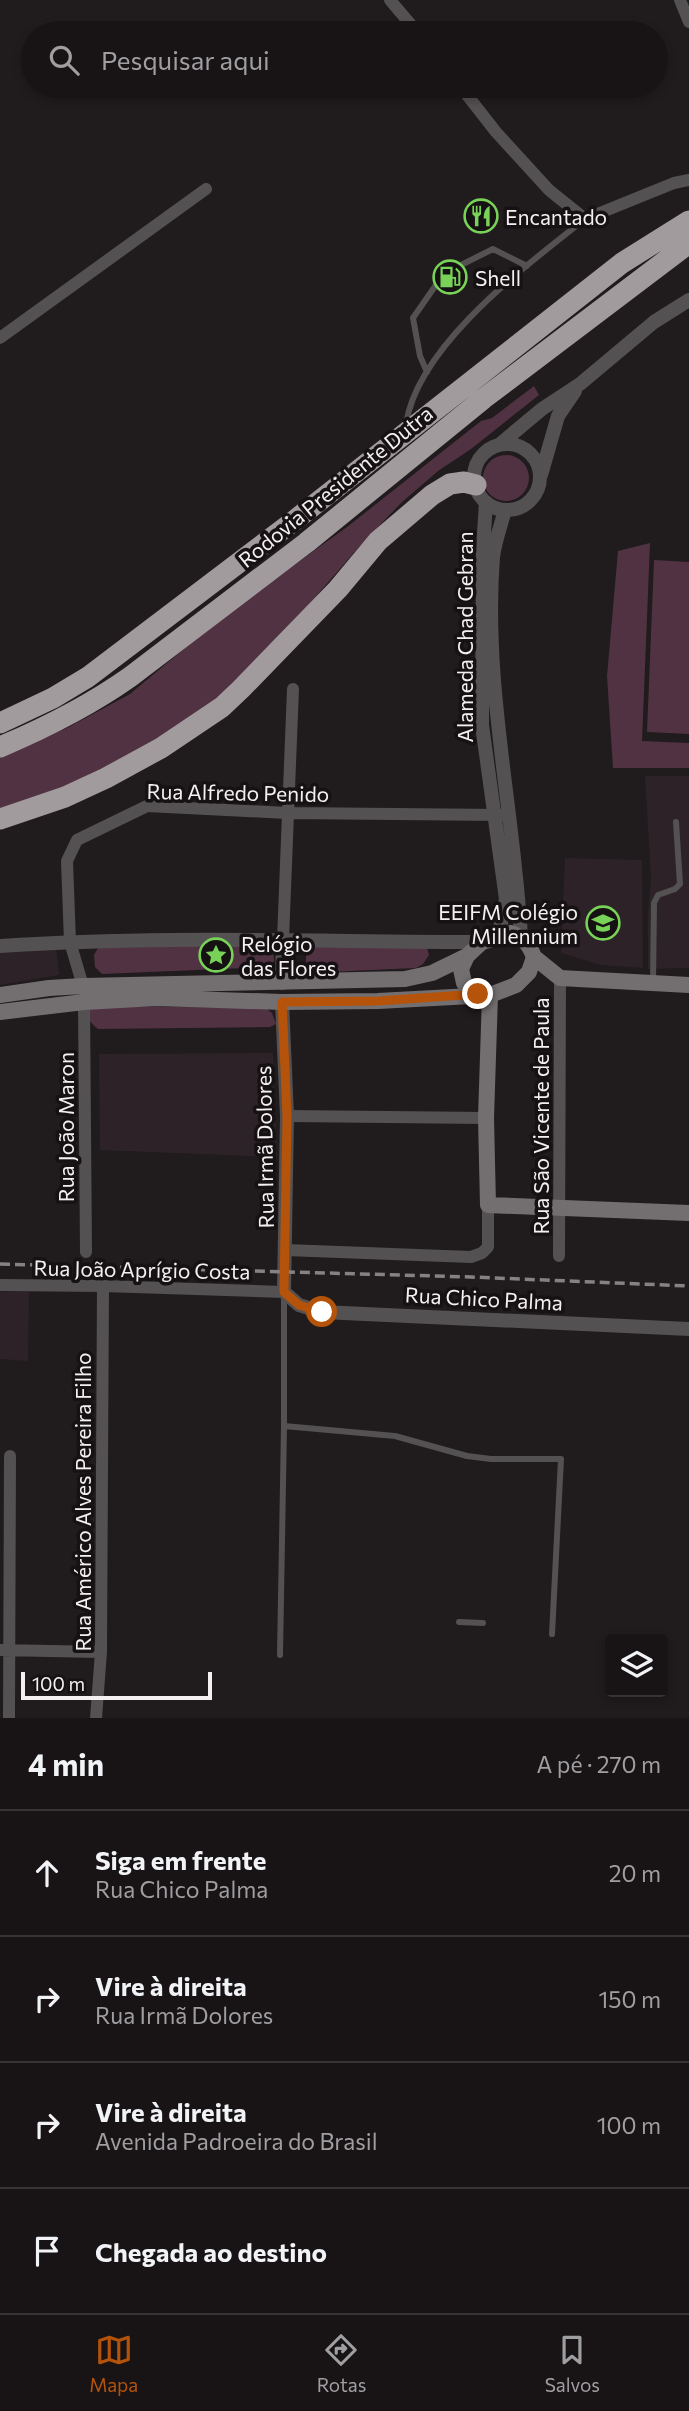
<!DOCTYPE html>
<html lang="pt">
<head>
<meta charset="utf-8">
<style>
  :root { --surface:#181416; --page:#211d1f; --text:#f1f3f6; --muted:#9f9ea1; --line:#363335; --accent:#b45309 }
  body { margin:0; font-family:Commissioner,sans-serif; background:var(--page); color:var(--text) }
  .controls { position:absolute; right:21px; bottom:21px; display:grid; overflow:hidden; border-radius:7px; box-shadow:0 4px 10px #0003 }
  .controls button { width:63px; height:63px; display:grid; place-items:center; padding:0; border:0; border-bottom:2px solid var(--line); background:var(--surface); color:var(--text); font:35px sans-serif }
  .scale { position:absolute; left:21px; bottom:18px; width:191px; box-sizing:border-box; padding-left:7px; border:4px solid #f4f0f2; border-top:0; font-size:19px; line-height:24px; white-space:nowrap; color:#f4f0f2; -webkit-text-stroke:5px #161214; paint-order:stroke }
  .stop { position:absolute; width:21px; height:21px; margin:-16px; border:5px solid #b45309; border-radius:50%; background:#fff }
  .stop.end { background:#b45309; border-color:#fff; box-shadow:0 2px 7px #0008 }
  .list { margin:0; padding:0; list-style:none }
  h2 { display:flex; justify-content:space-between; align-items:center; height:91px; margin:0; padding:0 28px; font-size:30px }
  h2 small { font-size:23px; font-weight:400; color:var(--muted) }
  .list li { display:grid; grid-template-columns:46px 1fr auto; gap:21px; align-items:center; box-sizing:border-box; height:126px; padding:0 28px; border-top:2px solid var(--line) }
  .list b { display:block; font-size:26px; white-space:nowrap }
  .list p { margin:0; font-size:23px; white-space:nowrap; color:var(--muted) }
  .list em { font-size:23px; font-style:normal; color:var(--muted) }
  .icon { flex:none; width:38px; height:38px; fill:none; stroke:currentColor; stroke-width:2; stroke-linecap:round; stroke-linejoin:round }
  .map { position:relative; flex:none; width:689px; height:1718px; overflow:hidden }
  .search { position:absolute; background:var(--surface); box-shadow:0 4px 10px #0003; left:21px; right:21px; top:21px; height:77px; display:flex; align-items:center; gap:18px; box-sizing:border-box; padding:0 24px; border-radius:38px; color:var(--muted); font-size:26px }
  .sheet { height:595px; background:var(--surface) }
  nav { display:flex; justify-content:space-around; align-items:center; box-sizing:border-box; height:98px; border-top:2px solid var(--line); background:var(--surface); font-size:19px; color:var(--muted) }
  nav a { display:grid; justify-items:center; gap:4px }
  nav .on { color:var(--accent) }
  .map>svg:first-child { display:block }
  .built { fill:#2d2227 }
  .green { fill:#513242 }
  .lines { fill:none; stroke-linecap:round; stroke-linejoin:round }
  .service { stroke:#545152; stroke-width:6 }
  .minor { stroke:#545152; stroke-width:12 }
  .tertiary { stroke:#545152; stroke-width:14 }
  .secondary { stroke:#736f71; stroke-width:16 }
  .motorway { stroke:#a29b9e; stroke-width:21 }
  .rail { stroke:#868284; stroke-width:3.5; stroke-dasharray:10 5; stroke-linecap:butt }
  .route { stroke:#b45309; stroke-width:9 }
  .labels { text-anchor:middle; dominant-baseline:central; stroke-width:7; stroke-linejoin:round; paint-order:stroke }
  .poi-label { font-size:21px; fill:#f4f0f2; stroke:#161214; text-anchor:start }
  .street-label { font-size:21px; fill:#f4f0f2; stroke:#161214 }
</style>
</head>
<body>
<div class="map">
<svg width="689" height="1718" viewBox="0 0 689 1718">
  <rect width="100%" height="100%" fill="#201b1d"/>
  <path class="built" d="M645,776H689V968L648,969V915L651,878Z
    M565,858L642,860L643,968L601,965L561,953Z
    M56,946L59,975L0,985V951Z
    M273,1053L277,1157L100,1150L99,1054Z
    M29,1291L28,1361L0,1359V1292Z"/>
  <path class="green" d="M534,386L539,395L471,449L438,471L401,503L358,548L244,679L139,757L0,812V757L67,728L130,694L227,613L347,527L481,421L492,418Z
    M483 478a23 23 0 1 1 46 0a23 23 0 1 1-46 0Z
    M650,543L642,741L689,743V768H613L607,676L618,551Z
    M654,560L689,562V734L647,732Z
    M266,944L273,949L274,961L270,967L102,974L95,967L94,955L98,948Z
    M306,945L427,948L429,955L423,964L416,968L306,973Z
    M106,1006L266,1008L272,1013L276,1024L270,1027L98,1029C90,1023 87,1018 90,1009Z"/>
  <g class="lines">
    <path class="service" d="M459,266L493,249L527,266
      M427,372L420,356L413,318L438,282
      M406,424C418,345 526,266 585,219
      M653,983L654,903L658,895L675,889L680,884L676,822
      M284,1293V1426L395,1436L467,1456L491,1459H561L552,1634
      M459,1622L483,1623
      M280,1655L284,1426"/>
    <path class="minor" d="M390,0L418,33
      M680,0L689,22
      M460,86L496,132L549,190L585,219L674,183L689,180
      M0,338L206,189
      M283,939L293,689
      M83,986L70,942L67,861L77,840L147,806L287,813L503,815
      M84,1002L86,1252
      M287,1116L486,1118
      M286,1250L471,1257L482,1253L488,1247V1205
      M559,1256L560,978
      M0,1285L103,1286L284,1292
      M0,1650L101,1652
      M9,1718L10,1456
      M96,1718L101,1652L103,1286"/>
    <path class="tertiary" d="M474 477a33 33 0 1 1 66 0a33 33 0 1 1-66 0Z
      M499,445L542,409L580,384L654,322L689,300
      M541,475L558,416L575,391
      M486,502L483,549L482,725L506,899L498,937
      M505,510C501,525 495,541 493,557C483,684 514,810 521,937
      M0,946C161,935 321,942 482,942
      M282,983L283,939
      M282,1002L287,1116L284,1292L299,1305L322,1312L689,1329"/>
    <path class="secondary" d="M534,957L560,978L689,985
      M0,995L49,988L83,986L405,979L432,973L467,956
      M490,995L486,1118L488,1205L689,1213
      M0,1012L84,1002L156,998L282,1002L378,1001L490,995L516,985L529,972L534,957C529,944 524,938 511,933L482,942L467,956L461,969L464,983L478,994"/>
    <path class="motorway" d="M0,723L53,698L88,677L295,520L622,263L689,221
      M0,747C45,728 89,706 130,677L306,543L483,399L689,243
      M0,819L65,797L106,778L161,748L222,707L241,689L338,589L378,541L432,495L450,484L464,482L476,485"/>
    <path class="rail" d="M0,1264L471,1277L689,1286"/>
  </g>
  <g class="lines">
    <path class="route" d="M322,1312L299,1305L284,1292L287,1116L282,1002L378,1001L478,994"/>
  </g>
  <defs>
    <symbol id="restaurant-ring" viewBox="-11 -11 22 22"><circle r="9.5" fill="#161214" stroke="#78d258" stroke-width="1.5"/><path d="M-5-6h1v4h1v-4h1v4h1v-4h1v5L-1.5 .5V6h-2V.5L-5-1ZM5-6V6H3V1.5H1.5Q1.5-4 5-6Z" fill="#78d258"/></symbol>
    <symbol id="fuel-ring" viewBox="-11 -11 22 22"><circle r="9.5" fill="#161214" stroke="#78d258" stroke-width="1.5"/><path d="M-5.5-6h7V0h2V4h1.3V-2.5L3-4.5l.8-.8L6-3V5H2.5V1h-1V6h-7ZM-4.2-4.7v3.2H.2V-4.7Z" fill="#78d258"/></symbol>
    <symbol id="school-ring" viewBox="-11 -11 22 22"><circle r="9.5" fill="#161214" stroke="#78d258" stroke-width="1.5"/><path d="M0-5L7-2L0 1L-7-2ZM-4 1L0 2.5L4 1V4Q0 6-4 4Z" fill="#78d258"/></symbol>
    <symbol id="sight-ring" viewBox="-11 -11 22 22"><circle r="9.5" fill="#161214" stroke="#78d258" stroke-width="1.5"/><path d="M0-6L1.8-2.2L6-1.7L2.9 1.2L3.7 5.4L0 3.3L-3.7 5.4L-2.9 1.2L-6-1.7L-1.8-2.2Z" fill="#78d258"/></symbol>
  </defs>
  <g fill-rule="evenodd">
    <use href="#restaurant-ring" x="462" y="197" width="38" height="38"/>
    <use href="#fuel-ring" x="431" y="258" width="38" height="38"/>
    <use href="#school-ring" x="584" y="904" width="38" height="38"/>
    <use href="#sight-ring" x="197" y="936" width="38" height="38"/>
  </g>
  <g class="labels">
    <g class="poi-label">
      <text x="505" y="216">Encantado</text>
      <text x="475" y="277">Shell</text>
      <text x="578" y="911" text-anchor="end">EEIFM Colégio<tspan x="578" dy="24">Millennium</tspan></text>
      <text x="241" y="943">Relógio<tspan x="241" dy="24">das Flores</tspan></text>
    </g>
    <g class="street-label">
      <text transform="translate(335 486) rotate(-39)">Rodovia Presidente Dutra</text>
      <text transform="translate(464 637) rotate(-90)">Alameda Chad Gebran</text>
      <text transform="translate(238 792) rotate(1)">Rua Alfredo Penido</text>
      <text transform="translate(540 1116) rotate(-90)">Rua São Vicente de Paula</text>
      <text transform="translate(65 1127) rotate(-90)">Rua João Maron</text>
      <text transform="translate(264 1147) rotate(-91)">Rua Irmã Dolores</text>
      <text transform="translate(142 1269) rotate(1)">Rua João Aprígio Costa</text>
      <text transform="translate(484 1298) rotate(3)">Rua Chico Palma</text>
      <text transform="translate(82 1502) rotate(-90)">Rua Américo Alves Pereira Filho</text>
    </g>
  </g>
</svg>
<div class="controls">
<button><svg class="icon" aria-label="layers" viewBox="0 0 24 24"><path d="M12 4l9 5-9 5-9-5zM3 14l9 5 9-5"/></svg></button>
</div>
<div class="scale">100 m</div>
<div class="stop" style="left:322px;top:1312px"></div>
<div class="stop end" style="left:478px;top:994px"></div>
<div class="search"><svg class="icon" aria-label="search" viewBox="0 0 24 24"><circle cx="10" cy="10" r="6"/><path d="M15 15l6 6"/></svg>Pesquisar aqui</div>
</div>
<section class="sheet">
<h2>4 min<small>A pé · 270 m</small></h2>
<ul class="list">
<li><svg class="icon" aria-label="ahead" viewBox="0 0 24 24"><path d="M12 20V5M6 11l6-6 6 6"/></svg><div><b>Siga em frente</b><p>Rua Chico Palma</p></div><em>20 m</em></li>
<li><svg class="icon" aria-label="right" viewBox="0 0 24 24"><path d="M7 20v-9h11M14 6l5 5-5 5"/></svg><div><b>Vire à direita</b><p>Rua Irmã Dolores</p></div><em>150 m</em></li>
<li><svg class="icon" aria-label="right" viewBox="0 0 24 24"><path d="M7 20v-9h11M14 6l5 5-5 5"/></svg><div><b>Vire à direita</b><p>Avenida Padroeira do Brasil</p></div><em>100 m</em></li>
<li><svg class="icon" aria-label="arrive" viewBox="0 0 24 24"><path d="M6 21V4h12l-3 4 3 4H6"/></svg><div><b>Chegada ao destino</b></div></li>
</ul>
</section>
<nav>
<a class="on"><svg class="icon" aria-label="map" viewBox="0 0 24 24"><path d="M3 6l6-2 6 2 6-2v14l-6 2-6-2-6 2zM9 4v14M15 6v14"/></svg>Mapa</a>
<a><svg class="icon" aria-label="directions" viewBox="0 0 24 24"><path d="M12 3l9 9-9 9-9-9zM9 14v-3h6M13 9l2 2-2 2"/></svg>Rotas</a>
<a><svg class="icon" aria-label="saved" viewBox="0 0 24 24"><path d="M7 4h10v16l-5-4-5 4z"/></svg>Salvos</a>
</nav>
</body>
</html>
